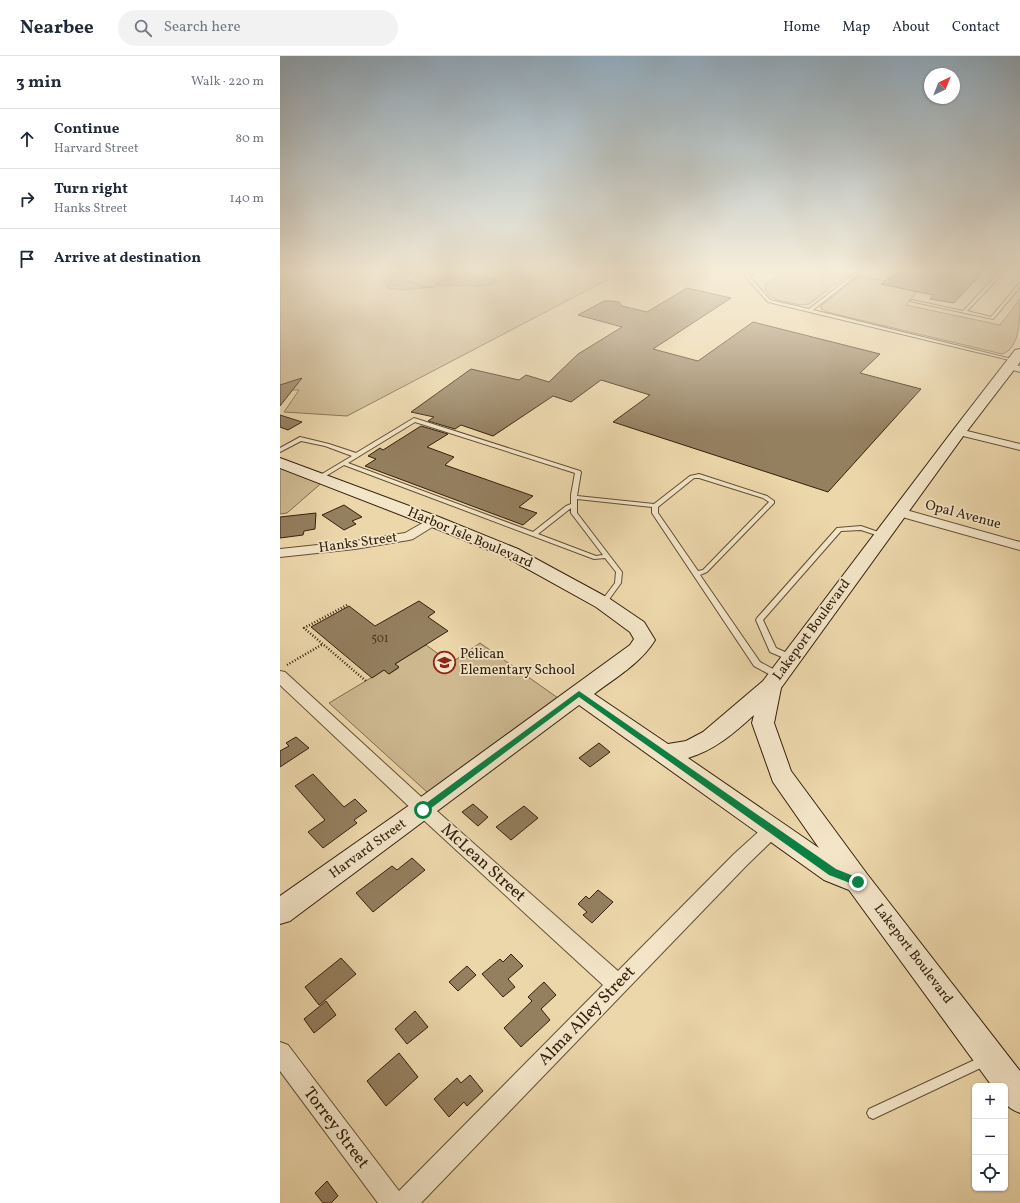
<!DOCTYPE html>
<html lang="en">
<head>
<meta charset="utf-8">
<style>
  :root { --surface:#fff; --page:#f2f2f3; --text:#1f2937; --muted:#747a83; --line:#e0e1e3 }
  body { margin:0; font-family:Vollkorn,serif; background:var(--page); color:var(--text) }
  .controls { position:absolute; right:12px; bottom:12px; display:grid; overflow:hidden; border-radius:6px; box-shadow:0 1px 3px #0004 }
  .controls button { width:36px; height:36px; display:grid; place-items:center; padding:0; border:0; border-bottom:1px solid var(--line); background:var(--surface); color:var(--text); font:20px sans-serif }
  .compass { position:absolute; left:644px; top:12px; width:36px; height:36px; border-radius:50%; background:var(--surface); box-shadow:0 1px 3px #0004; rotate:43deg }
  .stop { position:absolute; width:12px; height:12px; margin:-9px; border:3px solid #0b8043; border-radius:50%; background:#fff }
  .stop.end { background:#0b8043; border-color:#fff; box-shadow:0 1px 4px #0008 }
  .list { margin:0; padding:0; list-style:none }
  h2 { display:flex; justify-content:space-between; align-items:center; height:52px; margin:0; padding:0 16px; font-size:17px }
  h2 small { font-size:13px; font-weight:400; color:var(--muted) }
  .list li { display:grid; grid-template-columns:26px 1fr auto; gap:12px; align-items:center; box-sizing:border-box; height:60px; padding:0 16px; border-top:1px solid var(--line) }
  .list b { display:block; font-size:15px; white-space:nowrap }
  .list p { margin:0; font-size:13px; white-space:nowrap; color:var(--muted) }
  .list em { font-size:13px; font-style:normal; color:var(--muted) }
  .icon { flex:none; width:22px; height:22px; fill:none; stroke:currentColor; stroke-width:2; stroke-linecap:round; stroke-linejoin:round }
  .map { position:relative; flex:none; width:740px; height:1147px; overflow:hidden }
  header { display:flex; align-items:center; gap:24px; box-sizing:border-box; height:56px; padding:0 20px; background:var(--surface); border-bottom:1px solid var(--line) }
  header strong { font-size:19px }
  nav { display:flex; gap:22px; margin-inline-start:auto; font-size:14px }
  .search { width:280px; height:36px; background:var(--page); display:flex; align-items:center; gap:10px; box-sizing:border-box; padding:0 14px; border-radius:22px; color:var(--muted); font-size:15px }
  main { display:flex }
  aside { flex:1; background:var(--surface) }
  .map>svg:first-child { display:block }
  .green { fill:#cdb890; stroke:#806c4e }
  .water { fill:#ad9975; stroke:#7d694b }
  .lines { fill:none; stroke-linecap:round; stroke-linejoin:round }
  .shore { stroke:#705c40; stroke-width:1 }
  .building { fill:#947f5f; stroke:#34200c }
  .lane-casing { stroke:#624e34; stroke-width:2 }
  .street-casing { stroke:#624e34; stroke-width:2 }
  .secondary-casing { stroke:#34200c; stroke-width:2 }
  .path { stroke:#34200c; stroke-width:2.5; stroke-dasharray:1 2; stroke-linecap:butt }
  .lane { fill:#f3e5c8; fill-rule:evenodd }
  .street { fill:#f3e5c8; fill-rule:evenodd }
  .secondary { fill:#f3e5c8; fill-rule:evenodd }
  .route { fill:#0b8043 }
  .labels { text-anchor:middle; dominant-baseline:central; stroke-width:3.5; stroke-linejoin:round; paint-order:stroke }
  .number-label { font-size:12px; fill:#4c3821 }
  .street-label { font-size:14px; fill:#34200c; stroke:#f3e5c8 }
  .poi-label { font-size:14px; fill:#34200c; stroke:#f3e5c8; text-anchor:start }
  .near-street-label { font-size:17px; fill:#34200c; stroke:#f3e5c8 }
</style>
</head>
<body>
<header>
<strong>Nearbee</strong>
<div class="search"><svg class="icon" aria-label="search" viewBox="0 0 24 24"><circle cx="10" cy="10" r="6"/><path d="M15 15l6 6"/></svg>Search here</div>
<nav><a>Home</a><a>Map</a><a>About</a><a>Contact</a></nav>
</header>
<main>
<aside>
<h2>3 min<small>Walk · 220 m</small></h2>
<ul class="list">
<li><svg class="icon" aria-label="ahead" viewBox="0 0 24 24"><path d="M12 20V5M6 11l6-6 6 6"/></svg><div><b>Continue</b><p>Harvard Street</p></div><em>80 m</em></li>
<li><svg class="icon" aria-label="right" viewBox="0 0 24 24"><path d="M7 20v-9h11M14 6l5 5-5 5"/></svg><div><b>Turn right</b><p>Hanks Street</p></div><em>140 m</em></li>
<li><svg class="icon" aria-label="arrive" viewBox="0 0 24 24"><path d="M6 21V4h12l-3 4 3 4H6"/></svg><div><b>Arrive at destination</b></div></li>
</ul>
</aside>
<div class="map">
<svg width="740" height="1147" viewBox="0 0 740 1147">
  <rect width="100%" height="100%" fill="#ecd7ab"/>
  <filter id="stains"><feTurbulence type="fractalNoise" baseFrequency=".005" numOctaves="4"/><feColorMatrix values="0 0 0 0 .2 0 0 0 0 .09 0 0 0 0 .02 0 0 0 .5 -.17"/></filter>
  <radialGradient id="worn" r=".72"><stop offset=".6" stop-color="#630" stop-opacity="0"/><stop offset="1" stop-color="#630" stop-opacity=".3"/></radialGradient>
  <path class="green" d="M9,216H342L67,360L4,356L19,334H0V218Z
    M506,216H563L568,219L529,248L520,249L498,244L491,241L485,234L486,228Z
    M579,220L605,225L602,228L637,236L626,249L720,269L740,243C740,262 740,293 722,298L547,256L541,253V250Z
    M0,407L45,424L7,457L0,458Z
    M200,587L278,642L148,737L49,647L104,614L109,618L119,612L115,608L146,589L171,607Z"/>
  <path class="water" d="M120,216H136L127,220L126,224L142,230L155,231L121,234L108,232L105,227C107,219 112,217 120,216Z
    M168,216L211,222L217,225L212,228L200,230L155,229V228L165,224Z"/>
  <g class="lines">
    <path class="shore" d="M117,216L109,227L121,230L124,228L122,221L126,216"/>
  </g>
  <path class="building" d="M617,216H703L674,247L650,243L653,239L601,228Z
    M407,232L451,242L373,293L418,305L473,266L600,298L580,317L641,333L548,436L333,366L370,339L321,324L291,346L273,340L213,380L181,369L175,373L148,365L154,361L131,356L191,313L239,324L246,319L269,326L298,298L342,271L298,259L324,245H332L339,246L342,250L367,256Z
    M22,322L0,350V329Z
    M0,359L22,366L8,374L0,371Z
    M141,370L168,378L147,391L174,401L165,409L253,440L239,451L257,457L243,469L85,410L96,403L88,400L100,392L103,394Z
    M64,449L82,461L72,465L76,468L64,474L42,459Z
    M36,457L35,473L24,475L23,479L0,482V461Z
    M139,545L155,556L148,561L168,575L115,608L119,611L109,618L104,614L92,622L31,571L69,550L95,570Z
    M16,681L29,692L0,711V695L9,690L6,687Z
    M319,687L330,696L310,711L299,702Z
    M33,718L64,751L75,743L87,755L74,764L77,767L43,792L28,776L45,764L15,730Z
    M193,748L208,761L198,770L182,756Z
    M244,750L258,762L231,784L216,771Z
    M132,802L145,814L93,856L76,837L112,810L117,814Z
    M318,834L333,846L312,867L303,859L307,856L298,848L306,840L309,843Z
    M231,898L243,910L228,923L235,931L223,941L202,918L220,903L223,906Z
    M61,902L76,918L39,949L25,931Z
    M187,910L196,919L178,935L169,926Z
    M264,926L276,939L261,953L270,964L241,991L224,972L252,945L248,941Z
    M46,945L56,959L34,977L24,963Z
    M135,955L148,971L127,988L115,973Z
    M119,997L138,1021L106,1050L87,1025Z
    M190,1019L203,1035L187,1050L184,1046L169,1061L154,1043L177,1022L181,1027Z
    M47,1125L58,1140L51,1147H43L35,1137Z"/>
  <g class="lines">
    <defs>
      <path id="lane" d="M472,216H476L469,220L490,244L529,253L577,216H581L533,254L736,304L734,305L488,246L465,220Z
        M720,216H724L687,255L711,261L740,227V231L713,263L630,245L632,244L683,255Z
        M134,362L300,415L301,416L297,440L374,448L410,420L419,418L487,440L494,445V447L427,516L420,519L480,606L502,618L503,620L502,622H496L474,610L372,457V451L297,443V457L342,516L341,527L325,549H323L320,547L335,527L336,516L325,502L314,503L64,409L41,423H37V421L72,400L45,390L21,385L0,396V392L20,381L49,388L76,397ZM135,366L295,417L291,439V448L286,450L253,476L68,407ZM414,422H419L483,442L489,446L423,514L418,515L378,457V451ZM291,452V457L323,499L316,500L258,478Z
        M581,470L604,478L605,479L602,481L581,474L561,475L483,564L496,592L514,600L515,602L511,605L490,596L476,564L477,562L557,472Z
        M703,1000L707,1001L708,1005L707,1009L597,1061L593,1063L589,1061L587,1057L589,1053Z"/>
      <path id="street" d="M729,307L740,310V316L726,312L724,310Z
        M679,373L740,388V394L675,378L674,376L675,374Z
        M619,452L740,486V494L615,459L613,456L615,453Z
        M153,461L157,462L159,465L157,468L133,483L129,484L75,493L0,501V493L75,485L125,477Z
        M0,615L5,616L149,748L338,915L454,798L486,769L492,767L498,769L501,774L498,779L466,810L141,1147H98L0,1015V986L8,989L119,1135L323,929L137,758L0,629Z"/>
      <path id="secondary" d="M740,293V306L684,379L501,632L494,667L511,715L587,818L740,1015V1057C723,1050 725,1047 725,1030H712L569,834L544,824L299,649L10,865L0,868V840L134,746L350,589L354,583L350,576L316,551L226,501L147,469L0,412V402L159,461L238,493L330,543L364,566L375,584C361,607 335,622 314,638L388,688L406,685L423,676L483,625L674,373L735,294ZM474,659L472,667L493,726L539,792L408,702C435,694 454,677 474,659Z"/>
    </defs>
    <use href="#lane" class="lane-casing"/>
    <use href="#street" class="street-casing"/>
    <use href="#secondary" class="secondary-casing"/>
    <path class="path" d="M67,549L24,572L86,625
      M7,609L43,588"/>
    <use href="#lane" class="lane"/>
    <use href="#street" class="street"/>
    <use href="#secondary" class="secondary"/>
  </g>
  <linearGradient id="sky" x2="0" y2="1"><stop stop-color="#90a9ba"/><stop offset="0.57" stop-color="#f6edd9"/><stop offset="1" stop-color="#f6edd9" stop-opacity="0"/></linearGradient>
  <rect width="740" height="376" fill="url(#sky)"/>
  <path class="route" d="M299,635L556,813L581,823L583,826L581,829L578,830L549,819L299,641L146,756H141V751Z"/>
  <defs>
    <symbol id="school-ring" viewBox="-11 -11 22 22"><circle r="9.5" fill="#f3e5c8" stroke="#8f2418" stroke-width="1.5"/><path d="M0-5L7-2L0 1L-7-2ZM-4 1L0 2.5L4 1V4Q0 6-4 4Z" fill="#8f2418"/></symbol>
  </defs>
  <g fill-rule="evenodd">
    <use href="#school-ring" x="152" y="594" width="25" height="25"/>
  </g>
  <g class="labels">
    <g class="number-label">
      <text x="100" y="583">501</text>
    </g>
    <g class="street-label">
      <text transform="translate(683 459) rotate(15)">Opal Avenue</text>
      <text transform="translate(190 482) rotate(23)">Harbor Isle Boulevard</text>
      <text transform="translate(78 487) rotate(-8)">Hanks Street</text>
      <text transform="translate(532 574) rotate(-54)">Lakeport Boulevard</text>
      <text transform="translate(88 793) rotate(-36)">Harvard Street</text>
      <text transform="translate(633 898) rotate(53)">Lakeport Boulevard</text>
    </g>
    <g class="poi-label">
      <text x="180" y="598">Pelican<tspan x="180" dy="16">Elementary School</tspan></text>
    </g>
    <g class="near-street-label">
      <text transform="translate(203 807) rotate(42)">McLean Street</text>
      <text transform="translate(307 960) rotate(-46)">Alma Alley Street</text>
      <text transform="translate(56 1072) rotate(53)">Torrey Street</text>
    </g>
  </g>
  <rect width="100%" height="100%" filter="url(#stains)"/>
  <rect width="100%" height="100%" fill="url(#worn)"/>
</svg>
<div class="controls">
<button>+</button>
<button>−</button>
<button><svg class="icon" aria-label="locate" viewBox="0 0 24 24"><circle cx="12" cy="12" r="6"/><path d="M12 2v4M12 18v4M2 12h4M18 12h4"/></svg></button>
</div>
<svg class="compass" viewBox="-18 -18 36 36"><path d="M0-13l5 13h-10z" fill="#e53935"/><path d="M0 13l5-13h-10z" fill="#747a83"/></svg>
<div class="stop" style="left:143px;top:754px"></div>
<div class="stop end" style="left:578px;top:826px"></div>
</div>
</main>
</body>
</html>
